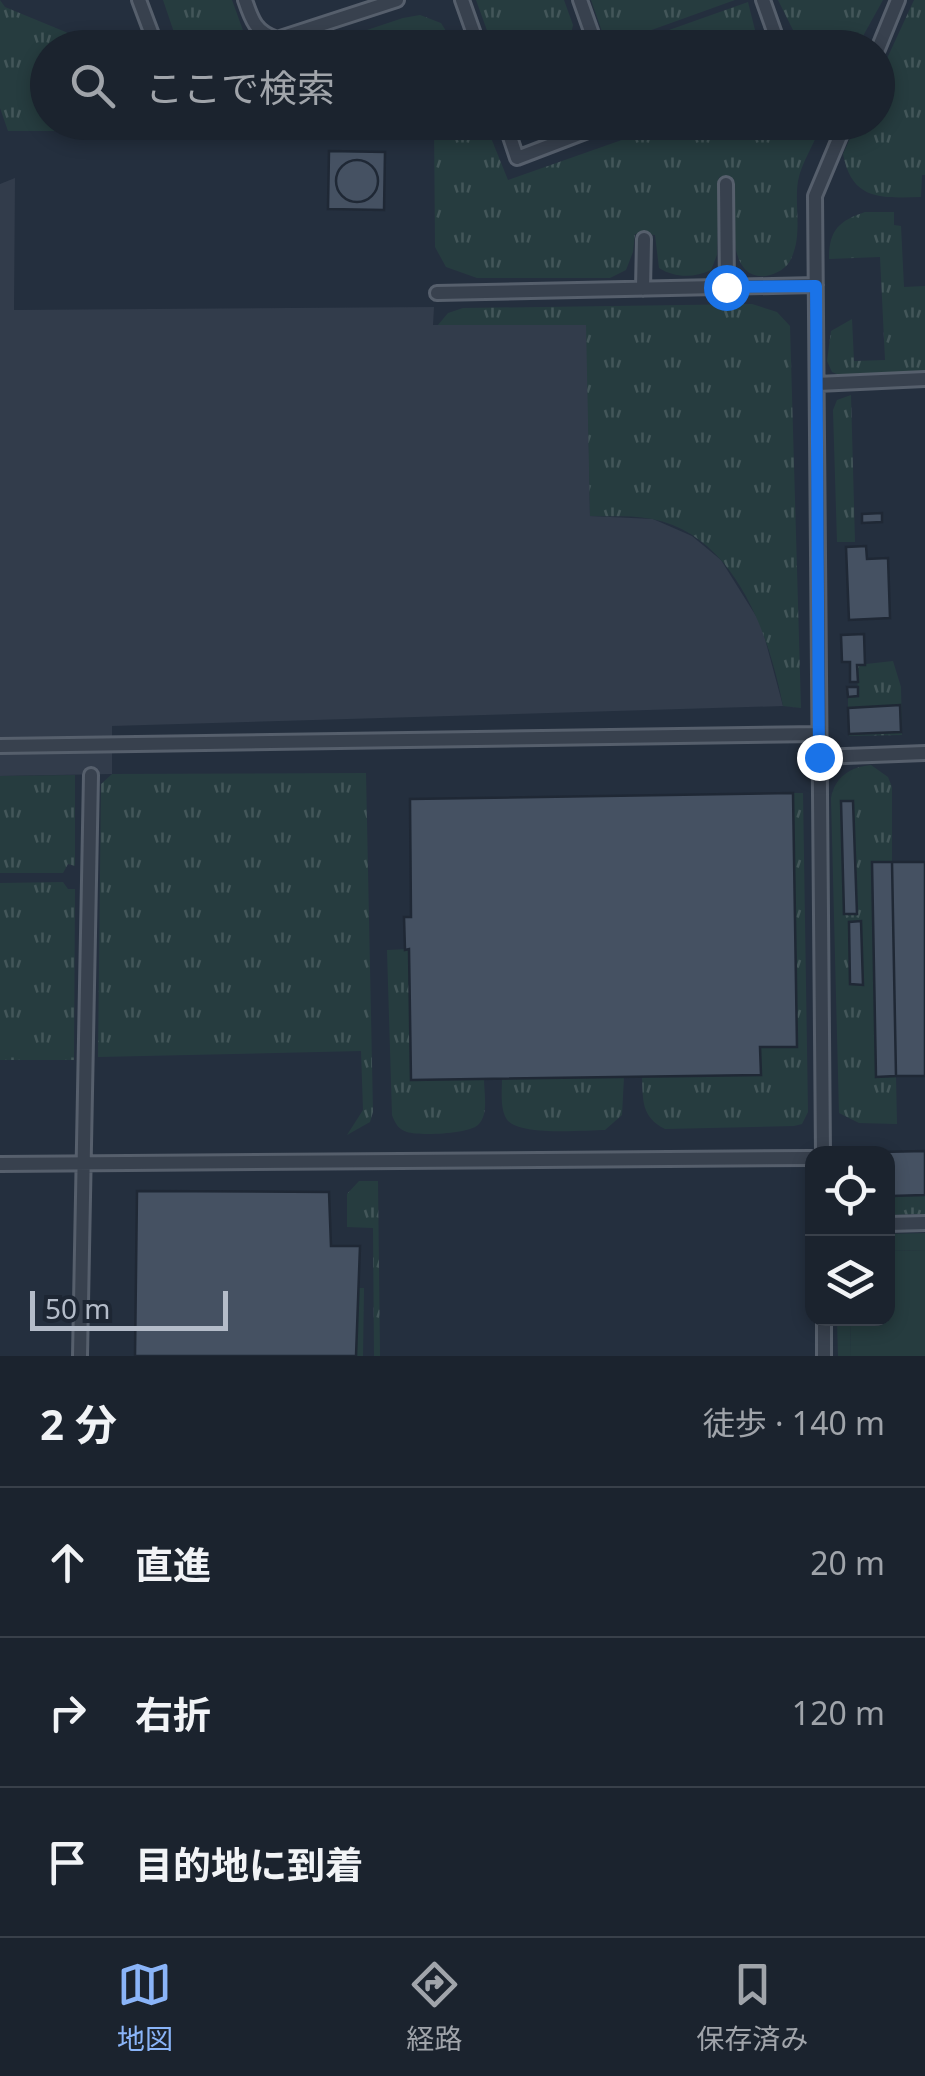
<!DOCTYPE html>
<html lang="ja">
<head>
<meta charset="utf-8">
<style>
  :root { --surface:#1b232e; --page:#282f3a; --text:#f1f3f6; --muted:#a0a4aa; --line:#39404a; --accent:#8ab4f8 }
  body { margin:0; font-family:"Noto Sans","Noto Sans JP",sans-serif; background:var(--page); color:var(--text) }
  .controls { position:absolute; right:30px; bottom:30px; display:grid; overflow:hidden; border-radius:20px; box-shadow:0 5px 15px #0003 }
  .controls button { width:90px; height:90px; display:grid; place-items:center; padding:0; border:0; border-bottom:2px solid var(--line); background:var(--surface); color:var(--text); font:50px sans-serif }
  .scale { position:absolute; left:30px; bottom:25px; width:198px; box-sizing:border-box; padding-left:10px; border:5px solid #b4bcc9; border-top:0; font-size:28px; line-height:35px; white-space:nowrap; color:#b4bcc9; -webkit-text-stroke:8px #1d2633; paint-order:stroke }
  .stop { position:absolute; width:30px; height:30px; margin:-22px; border:8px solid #1a73e8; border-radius:50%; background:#fff }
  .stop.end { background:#1a73e8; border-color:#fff; box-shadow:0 2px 10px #0008 }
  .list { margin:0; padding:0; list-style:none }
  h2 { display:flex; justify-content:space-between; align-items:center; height:130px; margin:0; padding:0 40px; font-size:42px }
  h2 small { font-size:32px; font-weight:400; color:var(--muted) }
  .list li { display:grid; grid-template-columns:65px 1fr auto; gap:30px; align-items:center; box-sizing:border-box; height:150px; padding:0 40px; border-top:2px solid var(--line) }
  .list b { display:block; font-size:38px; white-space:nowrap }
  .list em { font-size:32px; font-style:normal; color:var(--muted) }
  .icon { flex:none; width:55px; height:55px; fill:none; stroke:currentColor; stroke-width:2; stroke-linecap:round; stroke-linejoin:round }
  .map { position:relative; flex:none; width:925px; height:1356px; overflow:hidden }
  .search { position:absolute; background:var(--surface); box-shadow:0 5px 15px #0003; left:30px; right:30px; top:30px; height:110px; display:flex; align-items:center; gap:25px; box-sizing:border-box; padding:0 35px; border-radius:55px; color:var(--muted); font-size:38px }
  .sheet { height:580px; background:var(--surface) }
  nav { display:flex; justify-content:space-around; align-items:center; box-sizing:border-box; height:140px; border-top:2px solid var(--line); background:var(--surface); font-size:28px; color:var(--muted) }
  nav a { display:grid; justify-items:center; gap:5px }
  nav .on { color:var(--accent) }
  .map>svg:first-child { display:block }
  .airport { fill:#323c4b }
  .grass { fill:url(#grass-tufts) }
  .pitch { fill:#263c3f }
  .building { fill:#455162; stroke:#1f2835; stroke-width:2.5 }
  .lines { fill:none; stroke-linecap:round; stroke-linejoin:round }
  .lane-casing { stroke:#565f6c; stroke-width:18 }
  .lane { stroke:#38414e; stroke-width:12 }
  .route { stroke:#1a73e8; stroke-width:12 }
</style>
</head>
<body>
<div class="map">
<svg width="925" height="1356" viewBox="0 0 925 1356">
  <defs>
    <pattern id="grass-tufts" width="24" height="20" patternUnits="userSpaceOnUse" patternTransform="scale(2.5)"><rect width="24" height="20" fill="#263c3f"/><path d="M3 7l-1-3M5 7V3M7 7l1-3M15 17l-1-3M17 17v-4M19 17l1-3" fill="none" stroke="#435659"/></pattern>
  </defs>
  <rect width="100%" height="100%" fill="#242f3e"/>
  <path class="airport" d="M15,178L14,310L434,307L433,325H587L590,516L653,519L692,536L721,560L761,624L783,706L112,726V774L0,776V184Z"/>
  <path class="grass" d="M0,0L5,7L73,35L91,47L48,48V122L107,123L108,131H8L0,108Z
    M163,0H232L249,47H179Z
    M476,0H564L573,25L571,34L557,44L552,30L514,44V47H493Z
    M591,0H735L607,46Z
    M778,0H883L858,45L808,48L797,38Z
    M914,0H925V175H922L921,197C881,198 852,201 843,154L857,123L878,122V78Z
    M748,2L756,34L750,47H621Z
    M420,15L441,23L456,47H316L403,18Z
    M217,123H485L508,180L670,123H821C816,143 802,160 798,181C794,206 803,234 791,259C787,268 777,274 766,276C723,281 735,206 734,179L719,177L717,255L711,270C694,278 675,278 659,268L655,235L635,234L633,252L626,270L610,278H477L446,267L435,247L434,123Z
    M865,212H894V225L901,226L904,287L925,286V373L839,375L832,372L827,361L831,331L852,319L854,361L885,360L880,257L829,259C829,231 838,221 865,212Z
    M752,304L777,312L790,326L801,708L783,706C769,634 735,535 652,519C632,515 610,517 590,516L586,325H438L448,313L463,308Z
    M851,395L855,542H837L833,410L837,400Z
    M893,661L901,687L902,735L849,736V734L900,732L899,705L848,708V697L858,696L857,665Z
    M871,765L888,777L892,787V862L872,863L876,1076H896L897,1124L859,1123L839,1113L831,798C835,777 850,767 871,765Z
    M366,773L373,1112L370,1122L347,1135L363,1110L361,1051L98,1057L101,784L112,774Z
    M75,775V866L68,864L63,873H0V776Z
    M793,793H803L808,1112L802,1124L794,1126L665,1129C641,1117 643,1100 642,1077L760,1075V1047H796Z
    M63,882L68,889H75L74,1060H0V883Z
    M409,949L411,1080L484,1079C484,1093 489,1115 478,1125C468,1134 420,1136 407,1132C398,1129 395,1123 392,1115L387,950Z
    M624,1077L622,1115L605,1130C584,1130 516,1137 506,1118C500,1107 502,1091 502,1079Z
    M888,1178H890L891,1196L925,1195V1214L888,1215Z
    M359,1181H378L380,1356H374L373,1228L347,1227V1194Z
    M925,1233V1250L888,1251V1234Z
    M356,1288H364L363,1356H356Z
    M837,1319H850L851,1356H838Z"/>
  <path class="pitch" d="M925,1250V1356H851L850,1319L888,1318V1251Z"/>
  <path class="building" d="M329,151L385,152L384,210L328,209Z
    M336 181a21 21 0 1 1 42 0a21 21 0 1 1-42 0Z
    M882,513V522L862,523V514Z
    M866,546L867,559L888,558L890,618L849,620L846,547Z
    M864,634L865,665H857L858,682H850V662H842L841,635Z
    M847,687H858V696L848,697Z
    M900,705L901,732L849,734L848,708Z
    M793,793L797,1047H760L761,1075L411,1080L409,949L405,950L404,917H411L410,799Z
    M841,801H853L857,914H844Z
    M872,862H892L896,1076L876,1077Z
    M892,862H925V1076H896Z
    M861,921L863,985L850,984L849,922Z
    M925,1151V1195L891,1196L888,1154L880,1152Z
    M137,1191L329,1192L331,1246H360L356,1356H135Z"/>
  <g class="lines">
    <defs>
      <path id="lane" d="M139,0L157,48
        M245,0C252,21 256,32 277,39L397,0
        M462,0L479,48
        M580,0L597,48
        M763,0L780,48
        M576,48L595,41
        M878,49L898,0
        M184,122V123
        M505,122L517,158L611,122
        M726,184L727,287
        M643,289L644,239
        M437,293L816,285
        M817,384L925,379
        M0,746L819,734
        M819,757L925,753
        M823,1154L815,196L846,122
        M0,1164L812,1158
        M888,1224L925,1223
        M824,1318V1356
        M80,1356L91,775"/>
    </defs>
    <use href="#lane" class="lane-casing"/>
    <use href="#lane" class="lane"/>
  </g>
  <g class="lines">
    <path class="route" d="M726,287L816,286L819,757"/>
  </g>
</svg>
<div class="controls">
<button><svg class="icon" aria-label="locate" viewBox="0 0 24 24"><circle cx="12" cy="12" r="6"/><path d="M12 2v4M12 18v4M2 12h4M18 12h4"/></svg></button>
<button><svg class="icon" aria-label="layers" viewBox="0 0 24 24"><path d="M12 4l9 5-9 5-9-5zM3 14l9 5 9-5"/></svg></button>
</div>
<div class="scale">50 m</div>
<div class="stop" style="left:726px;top:287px"></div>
<div class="stop end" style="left:819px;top:757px"></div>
<div class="search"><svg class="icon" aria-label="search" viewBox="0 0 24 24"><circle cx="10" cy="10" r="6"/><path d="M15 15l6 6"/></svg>ここで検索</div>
</div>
<section class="sheet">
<h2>2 分<small>徒歩 · 140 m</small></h2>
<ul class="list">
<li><svg class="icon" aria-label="ahead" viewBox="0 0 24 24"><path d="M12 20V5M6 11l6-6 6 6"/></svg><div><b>直進</b></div><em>20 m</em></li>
<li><svg class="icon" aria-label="right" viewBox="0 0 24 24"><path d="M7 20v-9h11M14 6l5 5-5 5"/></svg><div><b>右折</b></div><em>120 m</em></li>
<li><svg class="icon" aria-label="arrive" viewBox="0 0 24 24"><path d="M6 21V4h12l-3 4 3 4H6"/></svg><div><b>目的地に到着</b></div></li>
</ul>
</section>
<nav>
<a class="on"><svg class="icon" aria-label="map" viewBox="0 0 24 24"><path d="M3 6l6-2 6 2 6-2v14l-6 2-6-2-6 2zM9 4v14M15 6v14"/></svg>地図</a>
<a><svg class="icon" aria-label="directions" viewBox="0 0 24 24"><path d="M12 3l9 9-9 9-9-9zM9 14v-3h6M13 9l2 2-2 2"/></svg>経路</a>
<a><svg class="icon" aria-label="saved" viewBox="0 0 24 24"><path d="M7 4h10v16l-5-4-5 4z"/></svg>保存済み</a>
</nav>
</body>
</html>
